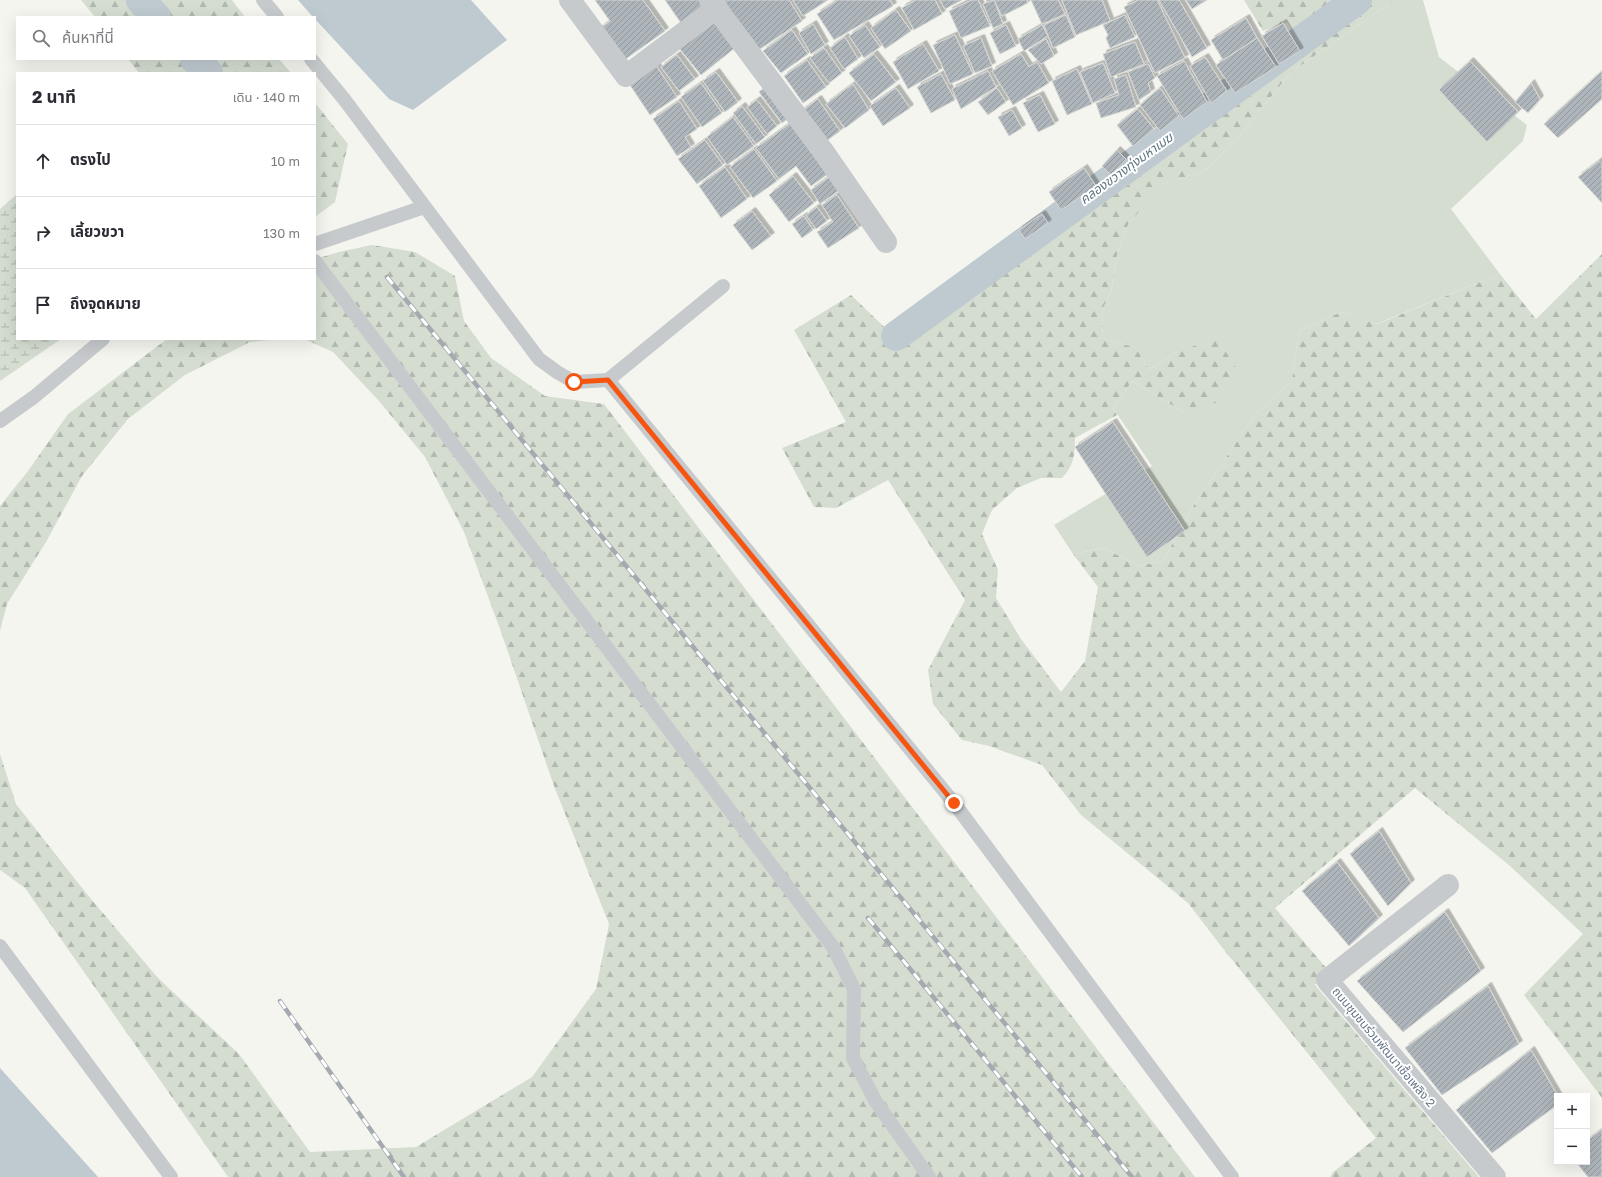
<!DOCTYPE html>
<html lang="th">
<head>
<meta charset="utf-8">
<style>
  :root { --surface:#fff; --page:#f7f7f7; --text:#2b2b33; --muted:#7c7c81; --line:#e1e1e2 }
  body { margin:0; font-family:"Golos Text","Noto Sans Thai",sans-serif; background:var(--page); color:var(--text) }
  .controls { position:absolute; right:12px; bottom:12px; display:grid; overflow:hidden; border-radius:0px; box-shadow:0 4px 16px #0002 }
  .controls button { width:36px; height:36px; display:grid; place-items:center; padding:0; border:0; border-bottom:1px solid var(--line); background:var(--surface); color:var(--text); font:20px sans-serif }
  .stop { position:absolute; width:12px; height:12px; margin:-9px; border:3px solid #f55411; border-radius:50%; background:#fff }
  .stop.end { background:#f55411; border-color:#fff; box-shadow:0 1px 4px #0008 }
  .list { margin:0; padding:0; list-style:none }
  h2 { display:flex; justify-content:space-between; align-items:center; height:52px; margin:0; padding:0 16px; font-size:17px }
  h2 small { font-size:13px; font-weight:400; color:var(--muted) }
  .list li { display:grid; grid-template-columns:26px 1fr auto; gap:12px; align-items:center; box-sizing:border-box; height:72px; padding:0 16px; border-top:1px solid var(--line) }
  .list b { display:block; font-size:15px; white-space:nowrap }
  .list em { font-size:13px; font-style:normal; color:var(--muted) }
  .icon { flex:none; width:22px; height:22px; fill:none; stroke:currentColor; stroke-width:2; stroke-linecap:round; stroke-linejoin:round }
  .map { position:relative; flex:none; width:1602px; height:1177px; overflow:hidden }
  .search { position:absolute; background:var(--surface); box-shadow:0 4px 16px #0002; left:16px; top:16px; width:300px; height:44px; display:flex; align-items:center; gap:10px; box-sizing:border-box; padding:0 14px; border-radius:0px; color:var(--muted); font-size:15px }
  .panel { position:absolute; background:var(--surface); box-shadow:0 4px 16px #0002; left:16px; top:72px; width:300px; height:268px; border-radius:0px }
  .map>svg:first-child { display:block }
  .grass { fill:#d5ddd1 }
  .forest { fill:url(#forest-firs) }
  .wetland { fill:url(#wetland-marsh) }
  .water { fill:#bfcad0 }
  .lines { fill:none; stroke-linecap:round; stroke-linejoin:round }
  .canal { stroke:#bfcad0; stroke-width:30 }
  .building { fill:url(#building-hatch); stroke:#d6d6d3; filter:url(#shadow) }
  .lane { stroke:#c7cacd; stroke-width:14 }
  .street { stroke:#c7cacd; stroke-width:22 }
  .rail-casing { stroke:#a4aab0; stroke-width:4.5 }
  .rail { stroke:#fff; stroke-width:3; stroke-dasharray:9; stroke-linecap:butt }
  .route { stroke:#f55411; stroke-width:5 }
  .labels { text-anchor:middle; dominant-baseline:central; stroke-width:4; stroke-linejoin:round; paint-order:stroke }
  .street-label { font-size:12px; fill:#617385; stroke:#fff }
  .water-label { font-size:13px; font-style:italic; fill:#5c7683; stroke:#fff }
</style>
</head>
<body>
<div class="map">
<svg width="1602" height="1177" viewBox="0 0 1602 1177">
  <defs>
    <pattern id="forest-firs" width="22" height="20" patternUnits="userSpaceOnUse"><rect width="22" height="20" fill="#d5ddd1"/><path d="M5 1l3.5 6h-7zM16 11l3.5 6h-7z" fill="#b0b8af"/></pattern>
    <pattern id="wetland-marsh" width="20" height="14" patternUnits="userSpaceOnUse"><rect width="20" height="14" fill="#d5ddd1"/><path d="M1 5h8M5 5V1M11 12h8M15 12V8" fill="none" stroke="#b0b8af"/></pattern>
    <pattern id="building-hatch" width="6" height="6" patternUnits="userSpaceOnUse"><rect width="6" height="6" fill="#aeb6bb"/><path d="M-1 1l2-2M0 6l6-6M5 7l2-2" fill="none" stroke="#91989e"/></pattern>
    <filter id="shadow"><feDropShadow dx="3.5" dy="-3.5" stdDeviation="0" flood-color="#0004"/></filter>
  </defs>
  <rect width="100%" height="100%" fill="#f5f5f0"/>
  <path class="grass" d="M1394,0H1423L1439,57L1527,125L1523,141L1451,209L1500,274L1376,324L1341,312L1299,331L1292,380L1255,415L1194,505L1163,561L1138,566L1104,548L1073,554L1054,525L1152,466L1113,408L1132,381L1160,398L1189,415L1177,352L1149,370L1136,348L1103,338L1102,310L1111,292L1117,255L1128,225L1161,184L1205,171L1241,134L1290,73Z"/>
  <path class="forest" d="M81,0H232L245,17H95Z
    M1244,0H1394L1290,73L1241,134L1205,171L1162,184L1128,225L1117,255L1111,292L1102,310L1103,338L1136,348L1149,370L1177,352L1217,338L1236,368L1217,402L1189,415L1160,398L1132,381L1113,408L1117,415L1075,438C1075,454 1074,466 1062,478H1041L1017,488L992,510L982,534L998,570L996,598L1021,639L1061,692L1085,661L1098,587L1073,554L1104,548L1138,566L1163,561L1194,505L1255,415L1292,380L1299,331L1341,312L1377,324L1500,274L1536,319L1602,254V1098L1524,995L1583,934L1510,866L1415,788L1275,908L1328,970L1315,985L1479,1177H1330L1333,1172L1376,1138L1221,946L1188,903L1081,815L1042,765L989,746L962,740L933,704L928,670L965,600L888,480L836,508L814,507L782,448L846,422L794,330L851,295L902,344L1022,253L1305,49L1287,22L1263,31Z
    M128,59H279L291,73H139Z
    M315,103L348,144L335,202L315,217Z
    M372,245L415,252L455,276L464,321L491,358L545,396L604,404L1195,1177H228L25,888L0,870V754L16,804L86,893L158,978L239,1054L310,1152L416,1147L532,1077L596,989L609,924L554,786L500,629L464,532L425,457L379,401L333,352L304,339H315V259L339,252Z
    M167,339H281L250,342L185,375L128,419L82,476L46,542L7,604L0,631V506L28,471L68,414Z"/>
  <path class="wetland" d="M17,194V339H61L0,381V209Z"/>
  <path class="water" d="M298,0H471L507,40L413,110L389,99L315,19V17H313Z
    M0,1068L98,1177H0Z"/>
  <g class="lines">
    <path class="canal" d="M141,0L156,17
      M195,59L208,73
      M896,336L1357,0"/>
  </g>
  <path class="building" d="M595,0H643L665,31L620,63L597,31L610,21Z
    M665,0H701L705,6L681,23Z
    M720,0H789L802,21L754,53Z
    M793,0H828L803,16Z
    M838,0H890L893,6L834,40L817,14Z
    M916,0H935L942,14L914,30L902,8Z
    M940,0H962L945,9Z
    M972,0H978L990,26L961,38L949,11Z
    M994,0H1027L1028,3L1002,16Z
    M994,0L1003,24L993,28L983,4Z
    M1031,0H1058L1065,14L1042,24Z
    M1062,0H1102L1110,21L1076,35Z
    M1139,0H1157L1185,58L1155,73L1124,7Z
    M1159,0H1179L1207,48L1192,57Z
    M1186,0H1207L1192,9Z
    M896,10L911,31L885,49L871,28Z
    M1066,15L1075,37L1053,48L1044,25Z
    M1125,15L1135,37L1110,48L1106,38L1108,35L1103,25Z
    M1246,18L1257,38L1223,60L1211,40Z
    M715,19L736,47L701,75L679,48Z
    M1283,23L1300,51L1279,64L1262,36Z
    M813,24L825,45L811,54L799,33Z
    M865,25L880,47L864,58L849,36Z
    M1006,25L1016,46L1000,54L990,33Z
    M1042,25L1048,36L1024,51L1018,39Z
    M792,30L808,54L781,73L763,51Z
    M955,35L973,74L950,84L933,45Z
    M845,37L858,59L844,69L830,48Z
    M981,38L992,66L975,73L963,46Z
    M1257,38L1276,67L1235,93L1216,65Z
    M1046,39L1054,56L1041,64L1028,50Z
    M1135,42L1144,64L1111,77L1103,54Z
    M923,44L939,71L908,89L893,62Z
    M824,48L842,73L829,83L810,58Z
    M874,54L896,82L871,101L849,73Z
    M1021,54L1029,67L1037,62L1049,83L1013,105L992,71Z
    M677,55L695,79L679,91L661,67Z
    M1205,57L1227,91L1211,103L1190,66Z
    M807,60L826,87L803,103L784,76Z
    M1184,61L1207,102L1183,119L1157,76Z
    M1470,61L1518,112L1487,142L1439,90Z
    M1103,63L1115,93L1093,103L1080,72Z
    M655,64L677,97L650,115L628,82Z
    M1148,64L1155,78L1148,83L1151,92L1139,100L1128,72Z
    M1077,69L1092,104L1067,115L1052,81Z
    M988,71L996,87L961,109L952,89Z
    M1602,71V99L1558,138L1544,124Z
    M716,72L738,102L725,112L703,81Z
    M941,74L955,100L931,113L917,87Z
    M1126,75L1136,107L1101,118L1096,103L1119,95L1114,79Z
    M701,83L722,113L702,127L681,97Z
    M1531,83L1540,99L1528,113L1515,102Z
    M853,84L869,110L845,128L826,104Z
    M768,85L791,116L782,123L759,92Z
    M896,88L910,108L883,126L870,106Z
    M997,88L1006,102L988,115L978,102Z
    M1160,88L1179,116L1160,131L1140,105Z
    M1040,95L1055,124L1038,132L1023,103Z
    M818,99L840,131L822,144L799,113Z
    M757,100L777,126L767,134L747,107Z
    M679,101L697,129L685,137L691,147L677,156L653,119Z
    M742,106L765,137L756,144L733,113Z
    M1138,109L1154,129L1133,146L1117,125Z
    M1012,110L1022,128L1009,136L998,117Z
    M733,117L754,146L727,165L707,137Z
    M795,120L832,171L811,186L796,166L779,179L756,148Z
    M705,140L723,165L697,184L678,159Z
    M754,149L777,181L753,198L730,167Z
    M1117,150L1126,159L1111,175L1102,166Z
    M1599,161L1602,164V203L1578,177Z
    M725,167L747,199L721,218L699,186Z
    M1084,168L1096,186L1061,210L1049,192Z
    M835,173L844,187L820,204L811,190Z
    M793,176L814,203L789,222L769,195Z
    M837,195L859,228L828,248L817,232L833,222L822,205Z
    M817,207L827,221L816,229L806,215Z
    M752,211L771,236L752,250L733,225Z
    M1042,214L1048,223L1025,239L1019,230Z
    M804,216L813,230L802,238L792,224Z
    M1113,422L1185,531L1147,557L1075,447Z
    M1379,831L1411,883L1388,906L1350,854Z
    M1337,862L1379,918L1349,946L1302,891Z
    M1445,912L1481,971L1403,1032L1357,981Z
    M1488,986L1519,1044L1442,1095L1405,1048Z
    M1531,1050L1558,1096L1557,1105L1492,1153L1456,1110Z
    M1602,1129V1177H1588L1576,1162H1587V1141Z"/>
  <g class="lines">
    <path class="lane" d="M263,0L277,17
      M311,59L344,99L539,359L557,372L574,382L608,380
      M315,244L424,207
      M315,261L833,947L854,989L853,1058L876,1102L929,1177
      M723,286L608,380L954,803L1232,1177
      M0,421L34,397L103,339
      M0,946L171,1177"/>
    <path class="street" d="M570,0L626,76L717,8
      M710,0L823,151L886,242
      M1448,885L1327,980L1495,1177"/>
    <defs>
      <path id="rail" d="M387,277L1132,1177
        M868,918L1082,1177
        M280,1001L404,1177"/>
    </defs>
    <use href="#rail" class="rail-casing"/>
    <use href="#rail" class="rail"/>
  </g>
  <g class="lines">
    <path class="route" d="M574,382L608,380L954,803"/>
  </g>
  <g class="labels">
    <g class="street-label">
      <text transform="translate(1384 1047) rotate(50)">ถนนชุมชนร่วมพัฒนาเชื้อเพลิง 2</text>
    </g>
    <g class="water-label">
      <text transform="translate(1126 168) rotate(-36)">คลองขวางทุ่งมหาเมฆ</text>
    </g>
  </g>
</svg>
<div class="controls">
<button>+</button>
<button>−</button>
</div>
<div class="stop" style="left:574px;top:382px"></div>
<div class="stop end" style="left:954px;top:803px"></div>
<div class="search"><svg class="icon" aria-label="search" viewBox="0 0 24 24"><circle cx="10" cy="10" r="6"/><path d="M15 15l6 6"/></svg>ค้นหาที่นี่</div>
<section class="panel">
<h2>2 นาที<small>เดิน · 140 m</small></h2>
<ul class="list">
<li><svg class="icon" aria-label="ahead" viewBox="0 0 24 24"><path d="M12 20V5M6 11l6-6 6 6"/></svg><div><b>ตรงไป</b></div><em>10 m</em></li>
<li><svg class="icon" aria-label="right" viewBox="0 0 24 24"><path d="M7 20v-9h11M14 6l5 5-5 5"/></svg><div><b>เลี้ยวขวา</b></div><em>130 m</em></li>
<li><svg class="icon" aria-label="arrive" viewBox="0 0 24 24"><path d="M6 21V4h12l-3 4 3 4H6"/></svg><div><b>ถึงจุดหมาย</b></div></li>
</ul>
</section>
</div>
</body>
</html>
